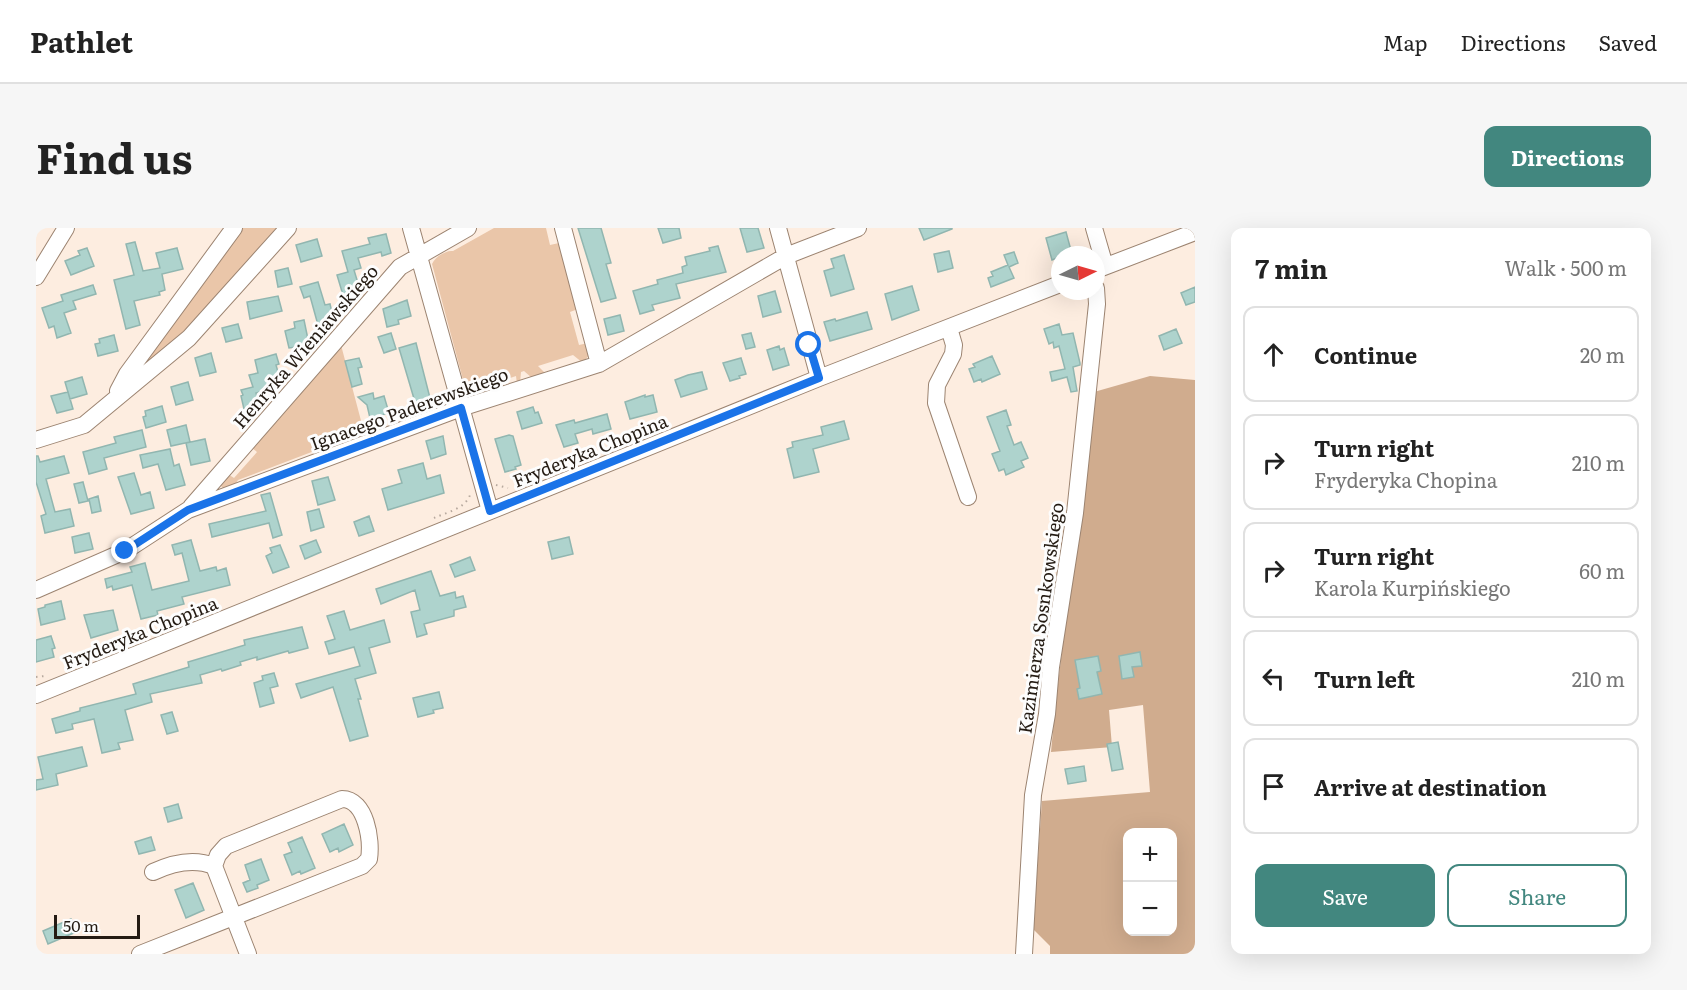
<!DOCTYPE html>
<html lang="en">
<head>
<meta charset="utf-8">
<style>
  :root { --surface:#fff; --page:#f6f6f6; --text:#222; --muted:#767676; --line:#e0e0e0; --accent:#42877f }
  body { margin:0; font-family:Literata,serif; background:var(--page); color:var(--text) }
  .controls { position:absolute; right:18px; bottom:18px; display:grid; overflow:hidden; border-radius:12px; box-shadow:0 6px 24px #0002 }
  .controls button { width:54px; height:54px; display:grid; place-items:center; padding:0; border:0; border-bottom:2px solid var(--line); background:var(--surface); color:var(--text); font:30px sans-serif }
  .compass { position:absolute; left:1015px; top:18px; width:54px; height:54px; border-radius:50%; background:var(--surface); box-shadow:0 6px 24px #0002; rotate:85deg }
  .scale { position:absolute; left:18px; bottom:15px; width:86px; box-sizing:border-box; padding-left:6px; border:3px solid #241b13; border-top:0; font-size:16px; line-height:21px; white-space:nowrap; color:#241b13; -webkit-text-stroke:4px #fdfdfd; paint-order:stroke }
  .stop { position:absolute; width:18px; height:18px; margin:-14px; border:4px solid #1a73e8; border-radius:50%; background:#fff }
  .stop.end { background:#1a73e8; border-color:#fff; box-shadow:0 2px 6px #0008 }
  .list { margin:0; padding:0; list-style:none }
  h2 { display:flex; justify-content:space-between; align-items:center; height:78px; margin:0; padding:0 24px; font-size:26px }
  h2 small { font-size:20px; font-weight:400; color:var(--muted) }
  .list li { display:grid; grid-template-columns:39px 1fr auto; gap:18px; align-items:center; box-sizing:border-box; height:96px; margin:0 12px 12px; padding:0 12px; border:2px solid var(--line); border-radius:12px }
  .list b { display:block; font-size:22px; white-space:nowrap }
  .list p { margin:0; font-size:20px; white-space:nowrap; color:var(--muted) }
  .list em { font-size:20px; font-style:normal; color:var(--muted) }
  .actions { display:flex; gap:12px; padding:18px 24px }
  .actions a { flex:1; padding:14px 0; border:2px solid var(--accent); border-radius:12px; text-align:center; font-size:21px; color:var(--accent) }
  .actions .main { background:var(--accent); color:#fff }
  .icon { flex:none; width:33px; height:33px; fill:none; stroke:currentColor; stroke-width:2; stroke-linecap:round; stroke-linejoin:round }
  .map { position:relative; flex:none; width:1159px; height:726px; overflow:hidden; border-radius:12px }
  header { display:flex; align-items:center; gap:36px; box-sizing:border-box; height:84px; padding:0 30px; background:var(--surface); border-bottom:2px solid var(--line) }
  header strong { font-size:28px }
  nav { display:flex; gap:33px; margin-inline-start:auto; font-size:21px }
  .intro { display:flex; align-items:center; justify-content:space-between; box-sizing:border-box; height:144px; padding:0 36px }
  h1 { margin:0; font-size:42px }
  .button { padding:15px 27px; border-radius:12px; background:var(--accent); color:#fff; font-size:21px; font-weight:700 }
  main { display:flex; gap:36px; padding:0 36px }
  aside { flex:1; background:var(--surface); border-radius:12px; box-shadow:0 6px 24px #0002 }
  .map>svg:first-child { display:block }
  .green { fill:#eac6a9 }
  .forest { fill:#d0ac8e; fill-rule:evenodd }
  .building { fill:#aed3cd; stroke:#91b6b0; stroke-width:1.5 }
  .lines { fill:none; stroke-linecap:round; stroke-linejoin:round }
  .minor-casing { stroke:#9c8471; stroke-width:18 }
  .path { stroke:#b7a99e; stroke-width:2; stroke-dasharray:1.5 4.5; stroke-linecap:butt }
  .minor { stroke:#fff; stroke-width:16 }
  .route { stroke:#1a73e8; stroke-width:8 }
  .labels { text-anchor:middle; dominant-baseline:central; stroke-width:6; stroke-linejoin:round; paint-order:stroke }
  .street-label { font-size:18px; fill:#241b13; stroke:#fdfdfd }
</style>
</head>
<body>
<header>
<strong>Pathlet</strong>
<nav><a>Map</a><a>Directions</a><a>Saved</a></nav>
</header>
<div class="intro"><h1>Find us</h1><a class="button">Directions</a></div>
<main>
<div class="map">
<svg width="1159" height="726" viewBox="0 0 1159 726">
  <rect width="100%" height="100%" fill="#fdede0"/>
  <path class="green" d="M206,0H241L146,107L98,148Z
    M458,0H510L514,17L523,15L542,81L534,84L543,117L552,115L553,127L547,135L537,127L502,138L510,146L496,150L488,143L485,144L484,155L481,156L480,148L457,156L455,164L452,166L447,163L432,164L429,159L396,36C399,29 410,22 417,23Z
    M305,117L328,204L202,252L198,258L189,262L184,257L192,246L198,250L221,224L215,219Z"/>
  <path class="forest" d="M1114,148L1159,152V726H1014V718L997,701L1006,573L1114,564L1107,477L1073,482L1076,519L1015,524C1026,404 1046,284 1058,164ZM1092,604H1136V704H1092Z"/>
  <path class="building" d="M542,0H565L575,35L570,36L580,70L565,74Z
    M622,0H643L645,10L627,15Z
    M704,0H722L728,20L711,24Z
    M883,0H916V1L888,12Z
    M1030,4L1036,26L1024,27V29L1016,32L1010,10Z
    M350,6L355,25L346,28L345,24L322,30L325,40L318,42L324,62L307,67L301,47L312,44L306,23L334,16L332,10Z
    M281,11L286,28L265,34L260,17Z
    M99,14L107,43L124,40L120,25L141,20L147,41L126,46L129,62L123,64L124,67L98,73L104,97L90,101L78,52L98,47L90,16Z
    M682,18L690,44L640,56L644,70L616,77L618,82L604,86L597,63L622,56L621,52L647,45L646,39L651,37L649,29L674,23L673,20Z
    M51,20L58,38L35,47L29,33L44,27L42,23Z
    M913,23L917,40L902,44L898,26Z
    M978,24L982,35L973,39L978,50L955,59L952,50L957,48L955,44L972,37L968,27Z
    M808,27L818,61L795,68L788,43L798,40L795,31Z
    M252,40L256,56L242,59L239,43Z
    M282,54L289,77L294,76L298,93L282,97L274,68L268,70L264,59Z
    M57,57L60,66L37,73L40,81L28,85L35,105L21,110L18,98L13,100L6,80L27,73L25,67Z
    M876,58L883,82L856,92L849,66Z
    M1159,59V74L1150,77L1145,65Z
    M739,63L745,84L727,89L722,68Z
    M242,68L246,83L214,91L211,74Z
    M371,72L375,88L362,92L363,96L351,99L347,81Z
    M831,84L836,101L794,113L788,94L799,91L800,93Z
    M584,87L588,103L572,107L568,91Z
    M268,92L274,121L262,124L260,119L253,120L249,103L259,100L258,94Z
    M202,96L206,110L190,114L186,100Z
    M1023,96L1026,107L1037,105L1044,135V137L1037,139L1041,163L1035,164L1031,149L1016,153L1014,144L1029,141L1023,118L1018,120L1017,114L1013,116L1008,101Z
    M1140,101L1146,115L1128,122L1123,108Z
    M355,105L360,121L348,125L342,109Z
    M715,105L719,119L710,121L706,107Z
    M78,107L82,123L62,128L59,116L64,115L63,111Z
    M380,115L394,170L379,174L363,120Z
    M743,118L744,122L748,120L753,137L737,142L731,122Z
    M175,125L180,144L164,148L159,130Z
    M240,126L243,136L240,137L244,151L233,153L235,161L220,165L223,177L208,181L205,168L207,167L205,162L217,159L213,147L222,145L219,132Z
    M956,128L964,146L946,154L945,151L938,154L933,141L939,139L937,136Z
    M323,130L326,139L322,140L326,156L316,159L309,133Z
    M705,130L710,146L703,148L704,150L694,153L687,135Z
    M666,144L671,161L645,169L639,152L652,147Z
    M46,149L51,166L34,171L29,154Z
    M152,154L157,172L140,177L135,159Z
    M32,164L37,181L21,185L15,168Z
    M337,165L338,171L348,168L353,185L334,190L331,177L322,169Z
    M609,167V169L617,167L621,184L594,191L589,174Z
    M126,178L130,194L110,200L107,189L110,188L109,183Z
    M497,179L499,185L502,184L506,195L486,201L481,184Z
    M970,182L975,197L971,198L978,217L985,214L992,230L985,233L988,239L970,247L968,241L963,243L956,226L964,223L951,189Z
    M571,186L575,201L557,206L556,201L539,206L542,215L528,219L520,197L538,192L539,195Z
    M808,193L813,211L777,221L783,244L758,250L751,221L757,219L756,214L787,207L785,199Z
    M150,197L154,214L135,218L131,202Z
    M106,202L110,219L68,230L71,241L53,246L47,224L80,215L78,209Z
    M473,207L477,208L485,237L479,239L480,241L469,244L459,211Z
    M407,208L410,226L395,231L390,213Z
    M169,211L174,233L155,237L150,215Z
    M134,221L138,238L143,236L149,257L130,262L122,236L107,240L104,227Z
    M0,228H2L4,234L28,228L33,245L10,251L19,284L34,281L38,298L9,305L5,288L10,286L0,254Z
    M387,235L391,251L404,247L408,265L352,282L346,261L366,255L362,242Z
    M98,245L105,267L114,264L118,280L95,286L82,249Z
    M292,249L299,272L282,277L276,253Z
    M47,254L52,273L43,275L38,256Z
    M234,265L246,307L237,310L233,295L176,309L173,296L230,283L225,267Z
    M62,268L65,283L56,285L53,271Z
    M283,281L288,299L275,303L271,284Z
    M333,288L338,303L323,308L318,294Z
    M53,305L57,321L39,325L36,309Z
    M533,309L537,326L516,331L512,314Z
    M155,312L164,343L180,339L181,343L190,340L194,357L146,369L148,376L121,383L122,387L105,391L96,357L77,362L76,358L71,360L69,351L96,344L94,339L109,335L116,362L153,353L146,325L139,327L136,317Z
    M280,312L285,324L269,331L264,318Z
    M244,317L253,339L237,345L230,328L236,325L234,320Z
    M434,329L439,342L419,349L414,337Z
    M395,343L404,368L419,364L420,370L427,368L430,379L418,382V388L388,396L391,406L381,409L375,384L384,382L379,362L345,376L340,361Z
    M25,373L29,391L5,397L2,381L9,379V377Z
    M77,382L82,402L55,410L48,387Z
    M308,383L314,402L348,392L354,414L333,420L340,445L319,451L325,471H322L332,508L314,513L297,459L265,470L260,456L324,438L318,419L293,426L289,414L299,411L291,388Z
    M266,399L272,420L253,425L252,423L221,432V429L204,434L205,437L186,443L185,441L164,447L166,455L114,466L116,474L89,482L97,512L82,515L84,521L66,525L58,491L36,496L37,501L20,505L16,491L44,483V480L100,466L97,456L153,439L152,434L209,417L208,412Z
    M15,408L19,420L16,421L18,429L0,434V412Z
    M1104,424L1106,438L1096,439L1098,449L1086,451L1083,428Z
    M1062,428L1065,443L1061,444L1066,466L1043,471L1041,461L1044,460L1039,432Z
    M238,445L242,458L234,460L238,475L224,479L218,455L227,452L226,448Z
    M403,464L407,480L397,482L398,485L382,489L377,470Z
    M136,484L142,503L131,506L125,487Z
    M1082,514L1087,541L1076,543L1071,516Z
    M46,519L51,538L20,546L22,557L0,562V552L7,551L2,529Z
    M1048,538L1050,553L1032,556L1029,541Z
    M142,576L146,590L132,594L128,580Z
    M308,596L317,617L303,624L302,620L294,624L286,606Z
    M115,609L119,622L103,626L99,614Z
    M266,609L279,640L265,646L264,643L256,647L248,627L256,624L252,615Z
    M225,631L233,652L221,657L222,660L211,664L207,655L214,652L209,637Z
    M157,655L168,682L150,690L139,662Z
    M35,691L40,704L12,716L7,703Z"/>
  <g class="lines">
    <defs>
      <path id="minor" d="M375,0L454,283
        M527,0L563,136
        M742,0L783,150
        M1058,0L1069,38
        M1060,42L1159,4
        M0,49L30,0
        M913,100L918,117L917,126L901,157L900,175L932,269
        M82,163L91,146L198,0
        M0,212L48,197L153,110L252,0
        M155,279L364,39L432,0
        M0,362L89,323L152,282L425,180L563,136L750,28L822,0
        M0,467L783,150L1024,56
        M117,644C136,635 158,630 178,638
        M104,726L326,638L333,631C336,612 330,571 306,571L190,618L182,627L178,638C189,667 201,697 212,726
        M988,726L997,567L1011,486L1015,439L1039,285L1061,76L1060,60"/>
    </defs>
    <use href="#minor" class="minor-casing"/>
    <path class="path" d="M460,257L472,260
      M398,290C411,284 429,281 434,267
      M0,449L9,448"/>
    <use href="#minor" class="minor"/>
  </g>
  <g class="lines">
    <path class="route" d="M89,323L152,282L425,180L454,283L783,150L773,117"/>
  </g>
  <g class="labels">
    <g class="street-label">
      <text transform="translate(269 118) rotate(-49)">Henryka Wieniawskiego</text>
      <text transform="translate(373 180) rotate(-20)">Ignacego Paderewskiego</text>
      <text transform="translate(554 222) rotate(-22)">Fryderyka Chopina</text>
      <text transform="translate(1004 390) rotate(-82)">Kazimierza Sosnkowskiego</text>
      <text transform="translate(104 404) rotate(-22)">Fryderyka Chopina</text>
    </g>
  </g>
</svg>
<div class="controls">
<button>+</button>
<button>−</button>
</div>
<svg class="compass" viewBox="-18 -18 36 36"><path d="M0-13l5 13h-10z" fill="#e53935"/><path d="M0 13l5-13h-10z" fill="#767676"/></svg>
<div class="scale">50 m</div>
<div class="stop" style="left:773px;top:117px"></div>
<div class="stop end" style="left:89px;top:323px"></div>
</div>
<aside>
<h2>7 min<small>Walk · 500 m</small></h2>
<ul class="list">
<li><svg class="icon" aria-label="ahead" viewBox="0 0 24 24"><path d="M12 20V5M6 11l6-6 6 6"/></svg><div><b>Continue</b></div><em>20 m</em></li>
<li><svg class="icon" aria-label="right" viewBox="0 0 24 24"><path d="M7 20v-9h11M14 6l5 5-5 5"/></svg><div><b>Turn right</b><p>Fryderyka Chopina</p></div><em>210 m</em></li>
<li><svg class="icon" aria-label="right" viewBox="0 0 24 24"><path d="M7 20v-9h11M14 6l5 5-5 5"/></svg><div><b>Turn right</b><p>Karola Kurpińskiego</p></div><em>60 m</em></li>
<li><svg class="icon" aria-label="left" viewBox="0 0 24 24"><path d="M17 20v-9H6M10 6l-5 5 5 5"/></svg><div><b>Turn left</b></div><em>210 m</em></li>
<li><svg class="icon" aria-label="arrive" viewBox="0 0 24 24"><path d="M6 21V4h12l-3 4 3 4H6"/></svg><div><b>Arrive at destination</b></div></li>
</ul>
<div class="actions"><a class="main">Save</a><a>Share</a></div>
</aside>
</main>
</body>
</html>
